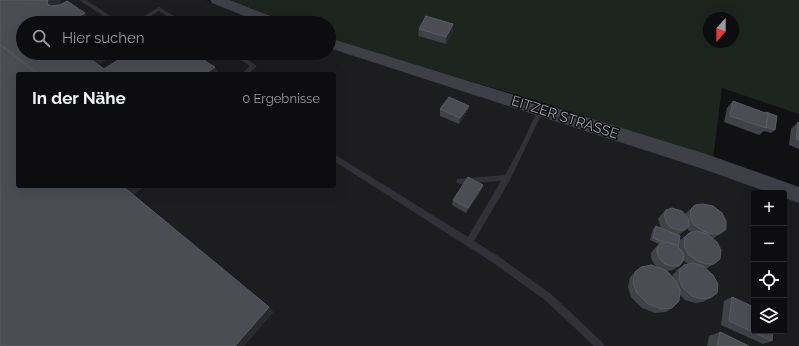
<!DOCTYPE html>
<html lang="de">
<head>
<meta charset="utf-8">
<style>
  :root { --surface:#0d0c0e; --page:#161517; --text:#f1f3f6; --muted:#9a9b9e; --line:#2d2c2e }
  body { margin:0; font-family:Raleway,sans-serif; background:var(--page); color:var(--text) }
  .controls { position:absolute; right:12px; bottom:12px; display:grid; overflow:hidden; border-radius:4px; box-shadow:0 4px 16px #0002 }
  .controls button { width:36px; height:36px; display:grid; place-items:center; padding:0; border:0; border-bottom:1px solid var(--line); background:var(--surface); color:var(--text); font:20px sans-serif }
  .compass { position:absolute; left:703px; top:12px; width:36px; height:36px; border-radius:50%; background:var(--surface); box-shadow:0 4px 16px #0002; rotate:201deg }
  .list { margin:0; padding:0; list-style:none }
  h2 { display:flex; justify-content:space-between; align-items:center; height:52px; margin:0; padding:0 16px; font-size:17px }
  h2 small { font-size:13px; font-weight:400; color:var(--muted) }
  .icon { flex:none; width:22px; height:22px; fill:none; stroke:currentColor; stroke-width:2; stroke-linecap:round; stroke-linejoin:round }
  .map { position:relative; flex:none; width:799px; height:346px; overflow:hidden }
  .search { position:absolute; background:var(--surface); box-shadow:0 4px 16px #0002; left:16px; top:16px; width:320px; height:44px; display:flex; align-items:center; gap:10px; box-sizing:border-box; padding:0 14px; border-radius:22px; color:var(--muted); font-size:15px }
  .panel { position:absolute; background:var(--surface); box-shadow:0 4px 16px #0002; left:16px; top:72px; width:320px; height:116px; border-radius:4px }
  .map>svg:first-child { display:block }
  .built { fill:#1d1d1f; fill-rule:evenodd }
  .green { fill:#1d251f; fill-rule:evenodd }
  .lines { fill:none; stroke-linecap:round; stroke-linejoin:round }
  .service { fill:#313137; fill-rule:evenodd }
  .secondary { fill:#3f4047; fill-rule:evenodd }
  .wall { fill:#414148; fill-rule:evenodd }
  .shaded-wall { fill:#2a292e }
  .building { fill:#4c4c54; stroke:#595a63 }
  .labels { text-anchor:middle; dominant-baseline:central; stroke-width:3; stroke-linejoin:round; paint-order:stroke }
  .street-label { font-size:14px; fill:#a1a4b4; stroke:#0c0c0d }
</style>
</head>
<body>
<div class="map">
<svg width="799" height="346" viewBox="0 0 799 346">
  <rect width="100%" height="100%" fill="#111012"/>
  <path class="built" d="M0,0H206L267,23H23V53H329V46L711,168L775,193H754V331H784V197L799,203V346H0ZM18,74H334V186H18Z"/>
  <path class="green" d="M231,0H799V114L722,88L713,159L544,103L329,39V23H288ZM709,18H733V42H709Z"/>
  <g class="lines">
    <path class="service" d="M79,0H86L121,23H114Z
      M159,7L184,22L185,23H178L159,11L140,23H133Z
      M230,53H237L257,66L248,74H241L250,66Z
      M539,107H541L544,109L510,180L474,241L498,256L551,294L603,343L604,346H594L545,300L492,262L334,161V154L468,237L501,181L460,184L457,183L456,181L457,179L505,175L522,144Z"/>
    <path class="secondary" d="M210,0H230L281,20L283,23H262L212,3Z
      M329,38L706,154L799,187V203L784,198V193H770L703,169L329,48Z"/>
  </g>
  <path class="wall" d="M0,0L63,4L85,13L92,23H23L99,65L104,69L215,67L218,74H18V186H144L133,195L273,312L244,346H0Z
    M453,24V31L446,44L418,36L419,29Z
    M733,101L765,113L766,112L775,130L771,133L764,131L759,135L724,122L727,108Z
    M469,106L467,112L459,124L440,116V109Z
    M798,122L799,123V149L789,145L791,129Z
    M481,191L466,213L452,205L453,200Z
    M695,205L726,229L713,239L714,264L707,268H705L710,298L703,302L695,303L685,300L680,295L672,308L666,312L655,313L642,308L631,297L628,287L630,277L641,267L659,268L654,264L651,258V253L654,249L659,244L650,240L653,229L656,226L661,228L658,219L661,215L666,210L685,215V214ZM687,228L688,230L691,232L689,233L679,241L677,235H679ZM683,260L688,264L684,265L678,269L673,274V277L667,271L673,270L679,266Z
    M732,297L772,341L763,344L721,325L724,301Z
    M720,332L749,346H707L709,336Z"/>
  <path class="shaded-wall" d="M48,0H60L66,9L60,13L47,4Z
    M85,13L92,23H77L78,17Z
    M453,24V31L446,44V37Z
    M84,53H117L94,68L83,54Z
    M215,67L218,74H205Z
    M469,106L467,112L459,124L460,118Z
    M483,185L481,191L466,213L468,208Z
    M127,186H144L133,195L125,188Z
    M269,307L273,312L244,346H235Z"/>
  <path class="building" d="M0,0H48L47,4L51,6L60,5L67,1L85,13L78,17L77,23H23V53H84L83,54L104,69L129,53H192L215,67L205,74H39L0,44Z
    M426,16L453,24L446,37L419,29Z
    M0,45L37,74H18V186H127L125,188L269,307L235,346H0Z
    M449,97L469,106L460,118L440,109Z
    M733,101L768,114L766,128L730,116Z
    M766,112L777,116L775,130L766,127L768,114L766,113Z
    M798,122L799,123V140L796,139Z
    M468,177L483,185L468,208L453,200Z
    M703,204L713,206L722,213L726,221V229L720,234H712L703,231L694,225L690,217L691,209L695,205Z
    M672,208L682,211L689,220V226L685,230H679L672,228L667,224L664,214L666,210Z
    M656,226L680,236L678,247L676,245L667,242L665,243L653,238Z
    M697,231L707,234L717,242L721,250L720,259L714,264H706L697,261L688,254L684,246L685,237L689,233Z
    M667,242L676,245L681,250L684,255L683,261L679,266H673L665,264L660,259L657,253V248L660,244Z
    M693,263L703,266L713,275L718,284L717,293L710,298L702,299L692,296L683,288L679,279L680,269L684,265Z
    M652,265L667,271L676,281L680,290L679,301L672,308L661,309L648,304L637,293L633,283L635,272L641,267Z
    M732,297L754,307V331H773L772,341L729,321Z
    M720,332L749,346H717Z"/>
  <g class="labels">
    <g class="street-label">
      <text transform="translate(565 117) rotate(18)">EITZER STRASSE</text>
    </g>
  </g>
</svg>
<div class="controls">
<button>+</button>
<button>−</button>
<button><svg class="icon" aria-label="locate" viewBox="0 0 24 24"><circle cx="12" cy="12" r="6"/><path d="M12 2v4M12 18v4M2 12h4M18 12h4"/></svg></button>
<button><svg class="icon" aria-label="layers" viewBox="0 0 24 24"><path d="M12 4l9 5-9 5-9-5zM3 14l9 5 9-5"/></svg></button>
</div>
<svg class="compass" viewBox="-18 -18 36 36"><path d="M0-13l5 13h-10z" fill="#e53935"/><path d="M0 13l5-13h-10z" fill="#9a9b9e"/></svg>
<div class="search"><svg class="icon" aria-label="search" viewBox="0 0 24 24"><circle cx="10" cy="10" r="6"/><path d="M15 15l6 6"/></svg>Hier suchen</div>
<section class="panel">
<h2>In der Nähe<small>0 Ergebnisse</small></h2>
<ul class="list">
</ul>
</section>
</div>
</body>
</html>
